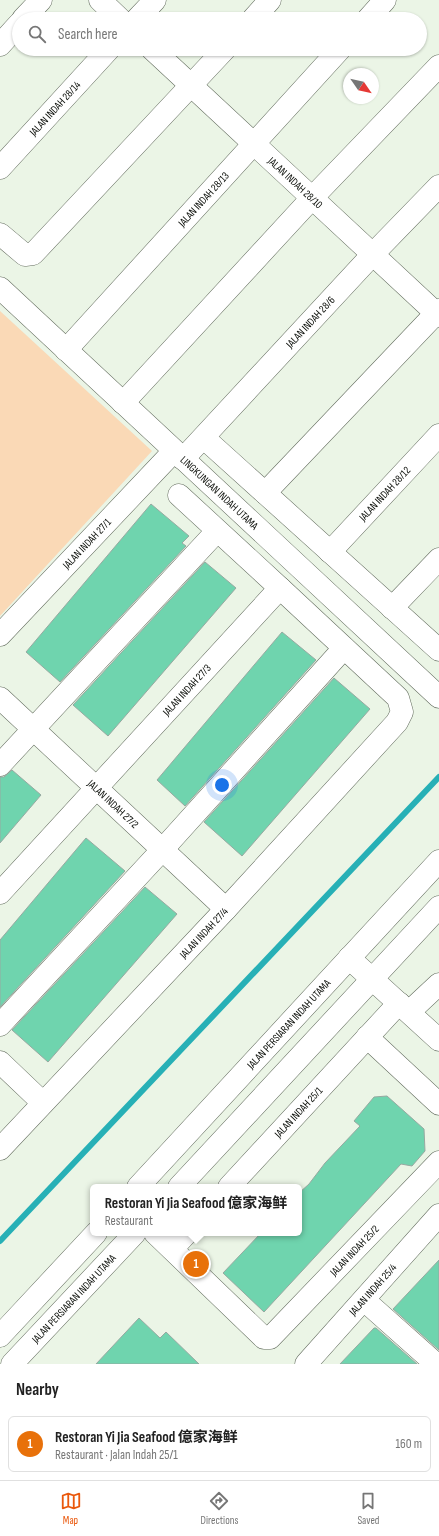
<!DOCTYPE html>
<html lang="en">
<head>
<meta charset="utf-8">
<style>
  :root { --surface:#fff; --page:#f6f6f6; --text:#222; --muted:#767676; --line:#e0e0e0; --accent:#ea580c }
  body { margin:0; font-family:"Sofia Sans Condensed","Noto Sans SC",sans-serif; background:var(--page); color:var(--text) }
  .compass { position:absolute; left:343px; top:68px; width:36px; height:36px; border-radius:50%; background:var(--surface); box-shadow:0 1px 3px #0004; rotate:124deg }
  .you { position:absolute; left:222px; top:785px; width:14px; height:14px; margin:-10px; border:3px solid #fff; border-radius:50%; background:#1a73e8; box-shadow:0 0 0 6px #1a73e833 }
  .badge { display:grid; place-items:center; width:26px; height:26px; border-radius:50%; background:var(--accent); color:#fff; font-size:13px; font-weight:700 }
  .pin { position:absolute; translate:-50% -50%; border:2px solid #fff; box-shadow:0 1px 4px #0006 }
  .popup { position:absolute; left:90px; top:1184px; width:212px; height:52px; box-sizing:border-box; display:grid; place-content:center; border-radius:6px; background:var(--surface); filter:drop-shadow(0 1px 3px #0005); font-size:13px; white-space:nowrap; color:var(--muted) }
  .popup b { font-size:15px; color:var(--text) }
  .popup::after { content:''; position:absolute; left:50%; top:100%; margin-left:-8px; border:8px solid transparent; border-top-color:var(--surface) }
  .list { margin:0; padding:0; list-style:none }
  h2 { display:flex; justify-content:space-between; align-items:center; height:52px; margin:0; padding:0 16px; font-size:17px }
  h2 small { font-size:13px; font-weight:400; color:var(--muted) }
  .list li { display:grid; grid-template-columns:26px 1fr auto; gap:12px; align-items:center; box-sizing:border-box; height:56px; margin:0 8px 8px; padding:0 8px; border:1px solid var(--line); border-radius:6px }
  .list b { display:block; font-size:15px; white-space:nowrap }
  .list p { margin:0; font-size:13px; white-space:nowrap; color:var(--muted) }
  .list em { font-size:13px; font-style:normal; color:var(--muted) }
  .icon { flex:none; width:22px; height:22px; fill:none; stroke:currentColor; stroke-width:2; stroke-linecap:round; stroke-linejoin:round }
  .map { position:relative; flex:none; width:439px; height:1364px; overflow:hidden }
  .search { position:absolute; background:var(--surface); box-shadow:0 1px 3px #0004; left:12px; right:12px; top:12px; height:44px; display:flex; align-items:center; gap:10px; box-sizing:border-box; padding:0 14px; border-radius:22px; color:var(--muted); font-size:15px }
  .sheet { height:116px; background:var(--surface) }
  nav { display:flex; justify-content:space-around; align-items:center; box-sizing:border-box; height:56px; border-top:1px solid var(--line); background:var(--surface); font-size:11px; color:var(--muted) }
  nav a { display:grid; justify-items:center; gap:2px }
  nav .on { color:var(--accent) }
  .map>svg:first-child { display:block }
  .green { fill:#fad9b6 }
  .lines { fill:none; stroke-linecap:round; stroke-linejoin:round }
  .stream { stroke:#27b0b6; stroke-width:6 }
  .building { fill:#6fd4ae; stroke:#97a9a1 }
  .minor-casing { stroke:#646d5f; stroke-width:23 }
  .major-casing { stroke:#646d5f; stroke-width:23 }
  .minor { stroke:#fff; stroke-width:22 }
  .major { stroke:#fff; stroke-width:22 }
  .labels { text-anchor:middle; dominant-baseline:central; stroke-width:3; stroke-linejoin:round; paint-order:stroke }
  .street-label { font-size:11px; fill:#0d100b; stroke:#ebf5e6 }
</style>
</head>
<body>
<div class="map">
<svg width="439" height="1364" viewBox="0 0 439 1364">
  <rect width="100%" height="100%" fill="#ebf5e6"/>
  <path class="green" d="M0,311L152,451L0,616Z"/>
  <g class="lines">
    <path class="stream" d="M0,1241L439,777"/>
  </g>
  <path class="building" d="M151,504L189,536L182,543L186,546L60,682L26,652Z
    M205,562L236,588L108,736L73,705Z
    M282,632L316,660L185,806L157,780Z
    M334,678L370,709L242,856L204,822Z
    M12,770L41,795L0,843V777H4Z
    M86,838L125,871L0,1007V940Z
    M145,887L177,914L48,1062L12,1030Z
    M387,1096L424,1129L425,1151L412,1166L401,1164L264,1312L223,1273L261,1233H299V1193L309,1184L325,1163L360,1126L354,1121L374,1097Z
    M439,1260V1350L393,1309Z
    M139,1318L160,1338L166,1332L199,1364H96Z
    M374,1328H376L417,1364H340Z"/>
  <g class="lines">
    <defs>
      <g id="minor">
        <path d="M100,0L120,19"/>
        <path d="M23,19L41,0"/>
        <path d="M137,19L155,0"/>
        <path d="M253,19L270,0"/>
        <path d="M368,19L385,0"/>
        <path d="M0,45L19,24"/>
        <path id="s1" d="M152,49L439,316"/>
        <path id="s2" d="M0,168L109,49"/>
        <path d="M0,234L25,255L33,254L225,49"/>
        <path id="s3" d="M0,288L439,697"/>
        <path id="s4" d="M66,350L340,49"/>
        <path d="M123,403L312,198L439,66"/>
        <path d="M204,438L439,650"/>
        <path id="s5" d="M183,459L373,254L439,186"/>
        <path d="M265,493L439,310"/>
        <path id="s6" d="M330,552L439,435"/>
        <path d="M392,608L439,559"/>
        <path id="s7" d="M0,635L174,451"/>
        <path id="s8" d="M0,698L226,909"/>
        <path d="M0,765L217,531"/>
        <path id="s9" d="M0,893L280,588L179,495"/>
        <path d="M349,958L439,1040"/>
        <path d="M409,1012L439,984"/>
        <path d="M0,1025L163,849L344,648"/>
        <path d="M367,1037L439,1104"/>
        <path d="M0,1062L43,1103"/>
        <path id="s10" d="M0,1149L226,909L397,722L402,712L398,698L280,588"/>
        <path id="s11" d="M229,1187L399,1003"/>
        <path id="s12" d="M155,1233L264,1338H270L439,1162"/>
        <path d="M172,1249L187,1233"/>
        <path d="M364,1300L436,1364"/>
        <path id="s13" d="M306,1364L439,1215"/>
      </g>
      <g id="major">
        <path id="s14" d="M138,1187L439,861"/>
        <path d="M179,1187L439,907"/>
        <path d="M0,1336L96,1233"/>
        <path id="s15" d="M12,1364L135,1233"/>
      </g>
    </defs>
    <use href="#minor" class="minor-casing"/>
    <use href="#major" class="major-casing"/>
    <use href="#minor" class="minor"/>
    <use href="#major" class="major"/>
  </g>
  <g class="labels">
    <g class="street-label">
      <text stroke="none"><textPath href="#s2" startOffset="81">JALAN INDAH 28/14</textPath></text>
      <text stroke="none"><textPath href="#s1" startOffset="196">JALAN INDAH 28/10</textPath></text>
      <text stroke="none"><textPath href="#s4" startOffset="204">JALAN INDAH 28/13</textPath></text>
      <text stroke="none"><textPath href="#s5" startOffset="187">JALAN INDAH 28/6</textPath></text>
      <text stroke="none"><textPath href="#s3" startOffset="300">LINGKUNGAN INDAH UTAMA</textPath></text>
      <text stroke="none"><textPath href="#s6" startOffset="80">JALAN INDAH 28/12</textPath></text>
      <text stroke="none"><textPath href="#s7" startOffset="126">JALAN INDAH 27/1</textPath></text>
      <text stroke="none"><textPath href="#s9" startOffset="276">JALAN INDAH 27/3</textPath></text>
      <text stroke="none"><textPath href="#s8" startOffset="155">JALAN INDAH 27/2</textPath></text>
      <text stroke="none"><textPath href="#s10" startOffset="297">JALAN INDAH 27/4</textPath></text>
      <text stroke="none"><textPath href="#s14" startOffset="222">JALAN PERSIARAN INDAH UTAMA</textPath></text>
      <text stroke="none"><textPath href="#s11" startOffset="102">JALAN INDAH 25/1</textPath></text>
      <text stroke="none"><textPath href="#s12" startOffset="279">JALAN INDAH 25/2</textPath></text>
      <text stroke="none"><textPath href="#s13" startOffset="100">JALAN INDAH 25/4</textPath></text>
      <text stroke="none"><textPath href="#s15" startOffset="90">JALAN PERSIARAN INDAH UTAMA</textPath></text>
    </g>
  </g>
</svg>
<svg class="compass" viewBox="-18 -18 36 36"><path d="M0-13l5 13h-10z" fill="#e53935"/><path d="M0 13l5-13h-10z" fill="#767676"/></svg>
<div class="you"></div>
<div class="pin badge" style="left:196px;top:1264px;background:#e8710a">1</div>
<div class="popup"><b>Restoran Yi Jia Seafood 億家海鲜</b>Restaurant</div>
<div class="search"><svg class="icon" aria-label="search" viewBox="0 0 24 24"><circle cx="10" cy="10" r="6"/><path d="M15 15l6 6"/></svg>Search here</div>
</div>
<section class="sheet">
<h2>Nearby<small></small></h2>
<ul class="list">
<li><span class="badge" style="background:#e8710a">1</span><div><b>Restoran Yi Jia Seafood 億家海鲜</b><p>Restaurant · Jalan Indah 25/1</p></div><em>160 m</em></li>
</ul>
</section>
<nav>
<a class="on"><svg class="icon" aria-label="map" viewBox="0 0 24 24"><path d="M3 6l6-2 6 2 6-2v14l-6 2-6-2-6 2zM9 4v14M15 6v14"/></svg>Map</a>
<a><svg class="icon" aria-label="directions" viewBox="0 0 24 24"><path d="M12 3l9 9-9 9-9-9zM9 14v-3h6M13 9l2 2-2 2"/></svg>Directions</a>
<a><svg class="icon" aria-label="saved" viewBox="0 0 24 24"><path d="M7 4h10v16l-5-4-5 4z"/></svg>Saved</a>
</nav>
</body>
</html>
